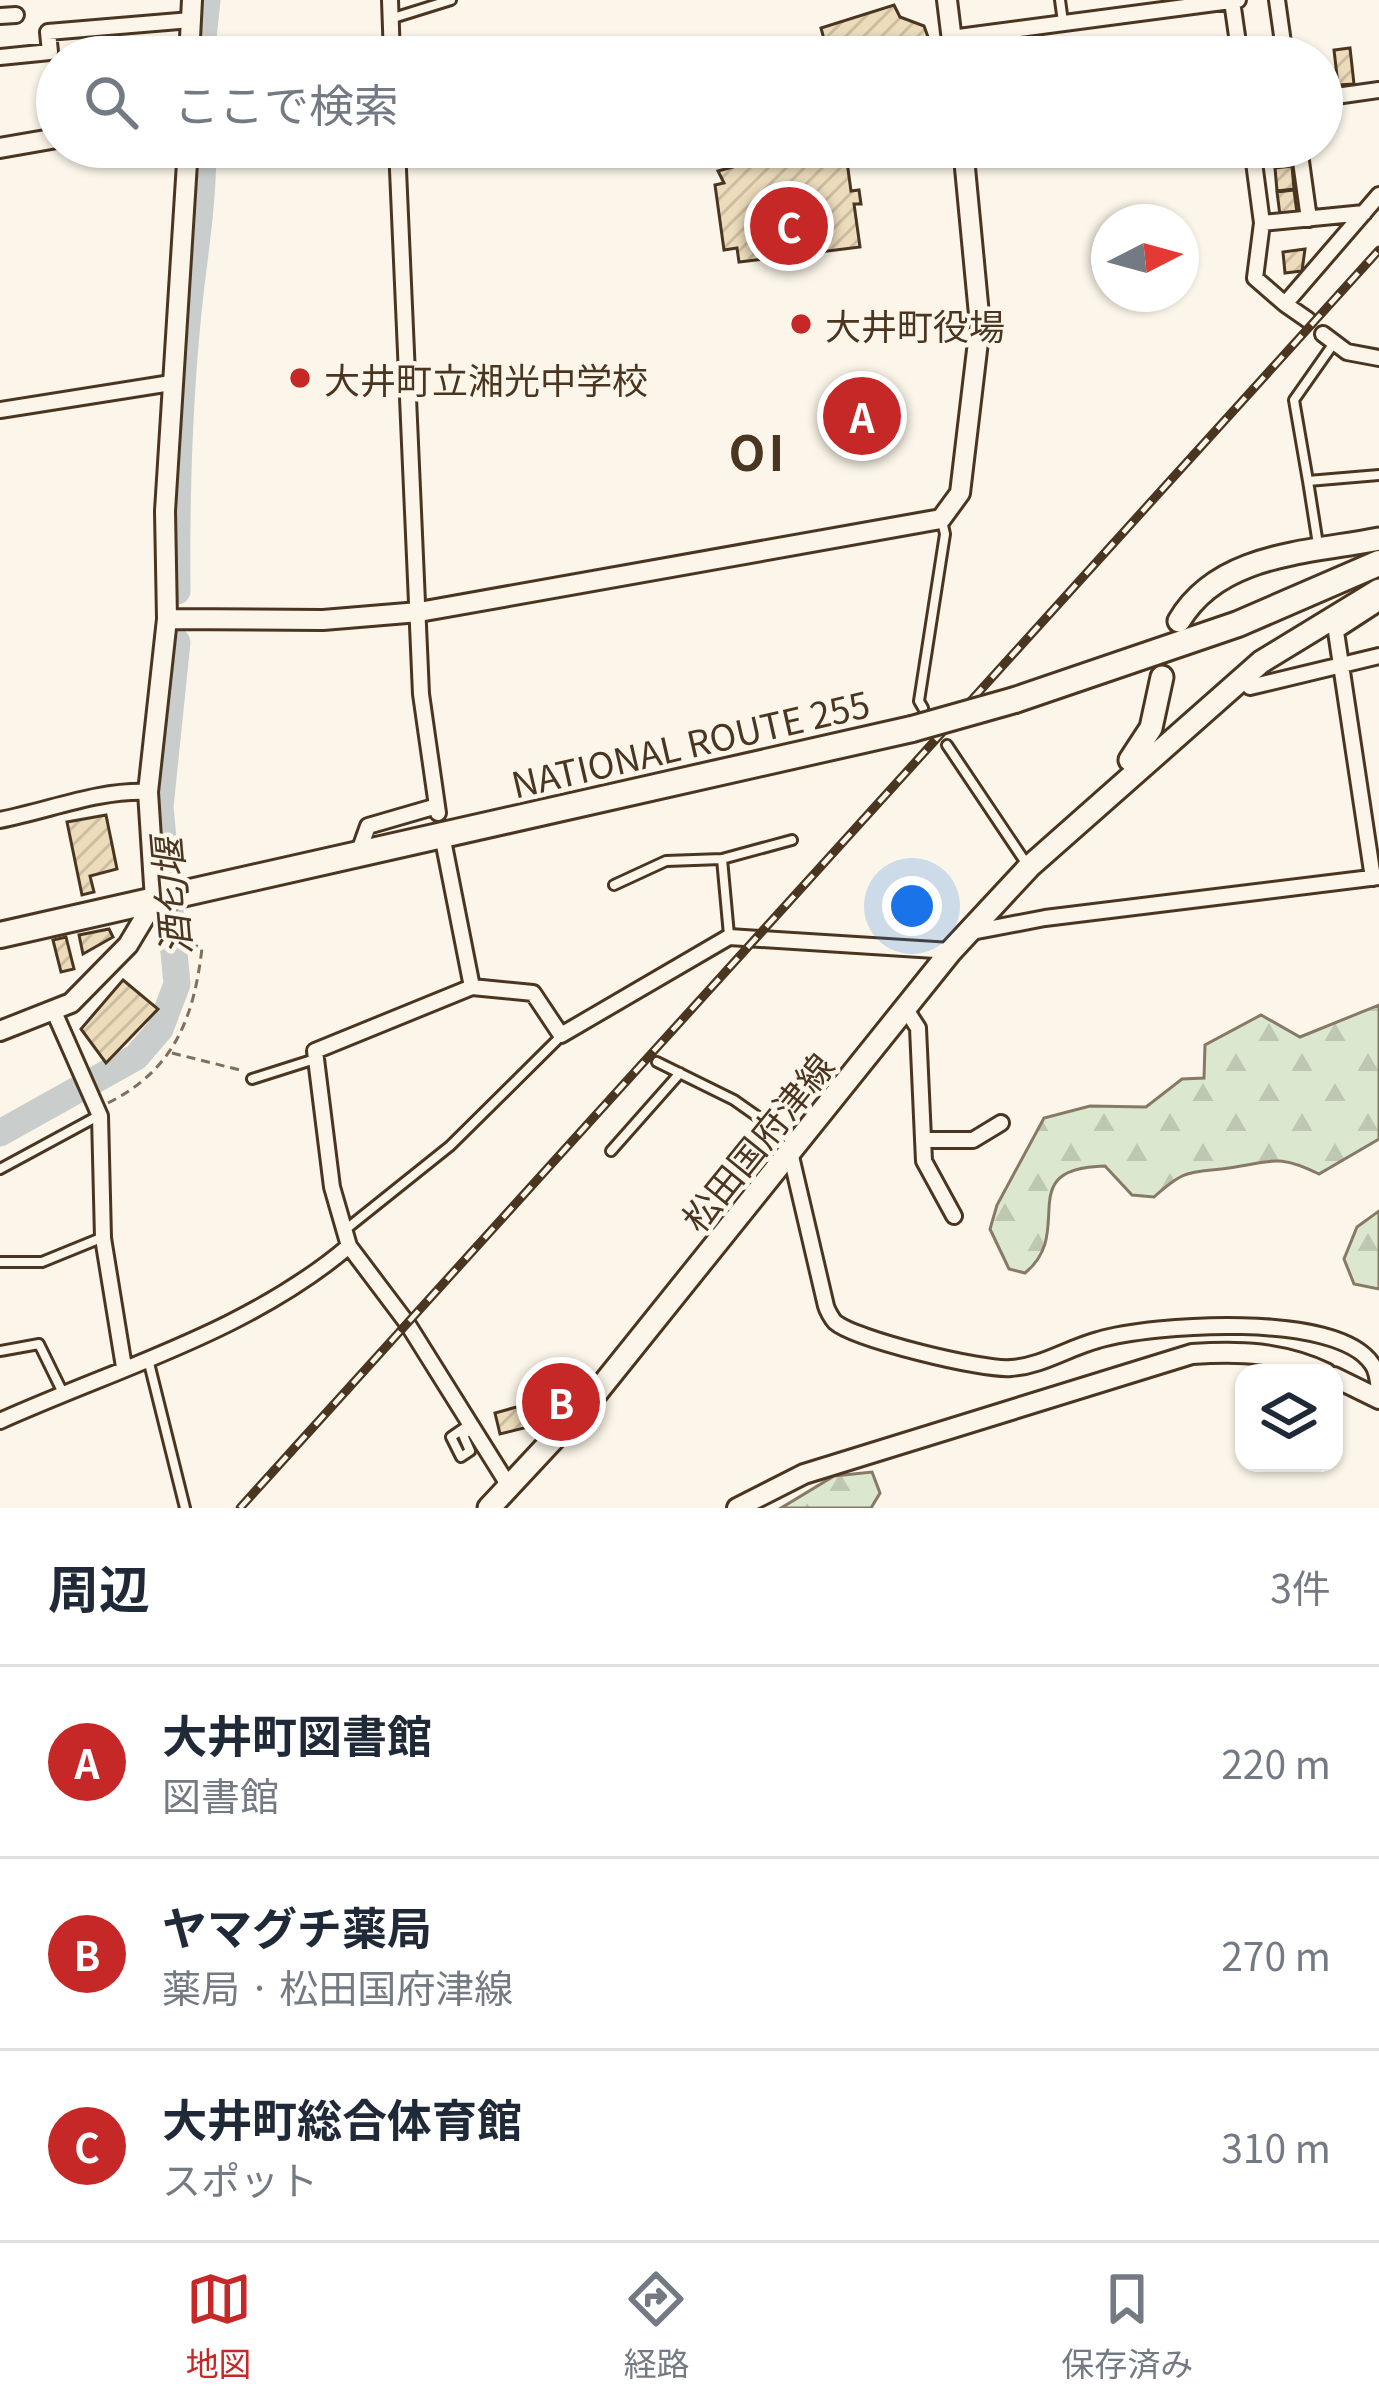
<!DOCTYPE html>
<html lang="ja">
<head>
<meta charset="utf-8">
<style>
  :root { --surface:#fff; --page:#f6f6f7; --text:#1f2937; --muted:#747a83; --line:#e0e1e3; --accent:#c62828 }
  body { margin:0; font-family:Georgia,"Noto Sans JP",serif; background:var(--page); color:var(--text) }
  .controls { position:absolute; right:36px; bottom:36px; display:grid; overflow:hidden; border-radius:24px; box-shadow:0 3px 9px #0004 }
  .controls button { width:108px; height:108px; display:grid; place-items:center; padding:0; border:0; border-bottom:3px solid var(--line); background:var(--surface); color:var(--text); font:60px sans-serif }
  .compass { position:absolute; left:1091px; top:204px; width:108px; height:108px; border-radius:50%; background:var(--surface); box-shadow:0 3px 9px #0004; rotate:84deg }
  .you { position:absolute; left:912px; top:906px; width:42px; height:42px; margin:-30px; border:9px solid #fff; border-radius:50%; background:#1a73e8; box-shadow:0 0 0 18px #1a73e833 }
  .badge { display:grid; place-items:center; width:78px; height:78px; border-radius:50%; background:var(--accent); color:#fff; font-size:39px; font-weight:700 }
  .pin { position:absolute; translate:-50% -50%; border:6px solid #fff; box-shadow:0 3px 12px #0006 }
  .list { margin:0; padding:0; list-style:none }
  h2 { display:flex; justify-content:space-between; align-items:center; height:156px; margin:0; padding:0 48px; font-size:51px }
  h2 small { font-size:39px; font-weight:400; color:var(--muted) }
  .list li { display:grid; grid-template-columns:78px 1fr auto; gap:36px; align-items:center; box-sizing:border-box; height:192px; padding:0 48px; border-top:3px solid var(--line) }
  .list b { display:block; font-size:45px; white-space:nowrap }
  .list p { margin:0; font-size:39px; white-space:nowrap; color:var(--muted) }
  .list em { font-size:39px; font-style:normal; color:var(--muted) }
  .icon { flex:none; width:66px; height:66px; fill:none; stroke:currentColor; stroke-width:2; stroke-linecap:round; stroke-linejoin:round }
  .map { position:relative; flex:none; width:1379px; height:1508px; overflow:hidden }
  .search { position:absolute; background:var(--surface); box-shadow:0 3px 9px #0004; left:36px; right:36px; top:36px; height:132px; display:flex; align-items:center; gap:30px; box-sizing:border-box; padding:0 42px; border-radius:66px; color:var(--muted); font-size:45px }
  .sheet { height:732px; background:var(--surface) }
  nav { display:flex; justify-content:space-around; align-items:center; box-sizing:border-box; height:168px; border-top:3px solid var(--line); background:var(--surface); font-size:33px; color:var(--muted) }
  nav a { display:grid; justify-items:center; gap:6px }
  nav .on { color:var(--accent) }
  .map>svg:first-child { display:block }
  .forest { fill:url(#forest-firs); stroke:#887966; stroke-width:3 }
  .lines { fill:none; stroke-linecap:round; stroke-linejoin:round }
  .river { stroke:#c9cecd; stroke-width:27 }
  .building { fill:url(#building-hatch); stroke:#4a3520; stroke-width:3 }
  .lane-casing { stroke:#4a3520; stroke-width:14 }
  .street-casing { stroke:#4a3520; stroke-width:20 }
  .secondary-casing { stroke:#4a3520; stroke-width:24 }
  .primary-casing { stroke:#4a3520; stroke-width:27 }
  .highway-casing { stroke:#4a3520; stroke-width:30 }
  .path { stroke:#7f6f5c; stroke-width:3; stroke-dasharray:9 6; stroke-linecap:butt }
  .lane { stroke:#fbf6e9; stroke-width:8 }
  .street { stroke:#fbf6e9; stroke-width:14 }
  .secondary { stroke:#fbf6e9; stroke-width:18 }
  .primary { stroke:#fbf6e9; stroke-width:21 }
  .highway { stroke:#fbf6e9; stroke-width:24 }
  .rail-casing { stroke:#4a3520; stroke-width:9 }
  .rail { stroke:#fbf6e9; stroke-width:4.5; stroke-dasharray:14; stroke-linecap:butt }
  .highway-bridge-casing { stroke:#4a3520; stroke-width:30; stroke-linecap:butt }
  .highway-bridge { stroke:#fbf6e9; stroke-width:24 }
  .poi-dot { fill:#c62828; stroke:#fbf6e9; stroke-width:4.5 }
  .labels { text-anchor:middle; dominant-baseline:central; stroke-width:9; stroke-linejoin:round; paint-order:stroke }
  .poi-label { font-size:36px; fill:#4a3520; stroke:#fbf6e9; text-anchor:start }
  .street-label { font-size:36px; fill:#4a3520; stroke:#fbf6e9 }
  .water-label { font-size:39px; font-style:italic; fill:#4a3520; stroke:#fbf6e9 }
  .district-label { font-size:48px; font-weight:bold; letter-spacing:3px; fill:#4a3520; stroke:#fbf6e9 }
</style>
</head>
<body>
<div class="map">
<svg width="1379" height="1508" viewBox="0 0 1379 1508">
  <defs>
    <pattern id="forest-firs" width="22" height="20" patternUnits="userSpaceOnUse" patternTransform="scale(3)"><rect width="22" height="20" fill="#dce7d0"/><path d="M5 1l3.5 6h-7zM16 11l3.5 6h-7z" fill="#bec7b2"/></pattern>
    <pattern id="building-hatch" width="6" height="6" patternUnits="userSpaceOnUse" patternTransform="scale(3)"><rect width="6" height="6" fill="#ecdcbc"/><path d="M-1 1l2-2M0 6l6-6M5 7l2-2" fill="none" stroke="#ccbda1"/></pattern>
  </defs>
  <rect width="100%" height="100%" fill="#fbf6e9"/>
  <path class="forest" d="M1379,1005V1139L1319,1174C1277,1153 1272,1162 1229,1168C1189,1173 1186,1168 1154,1197L1132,1195L1105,1166C1011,1168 1077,1231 1025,1273L1009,1269L990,1229L997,1205L1044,1118L1090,1106L1146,1107L1182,1079L1204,1078L1205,1045L1261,1015L1300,1037Z
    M1379,1211V1289L1354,1284L1344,1259L1357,1227Z
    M872,1472L880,1493L871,1508H781L834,1476Z"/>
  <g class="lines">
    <path class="river" d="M201,57L207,0
      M177,591C176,489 179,387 191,285C197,238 203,195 203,147
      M0,1133L136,1057L160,1029L177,984L160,807L177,642"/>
  </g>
  <path class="building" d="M894,5L900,17L924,26L928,37L922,57H843L838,45L829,48L825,43L821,28Z
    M1350,48L1354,84L1338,85L1334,50Z
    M810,147H845L851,191L859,190L861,204H854L860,247L739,262L737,248L724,250L715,185L724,183L718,171L755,161L754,155Z
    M1292,166L1294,189L1277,191L1275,168Z
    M1294,190L1297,213L1280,215L1277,192Z
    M1305,249L1302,271L1285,273L1283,252Z
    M106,815L117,869L90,876L94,892L82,895L67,822Z
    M109,929L113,937L83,954L79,935Z
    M66,937L74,969L61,972L53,940Z
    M123,980L158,1009L106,1063L81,1029Z
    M542,1400L548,1422L500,1434L495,1413Z"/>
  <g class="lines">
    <defs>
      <path id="lane" d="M1060,0L1063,22
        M390,19L451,0
        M1334,343L1294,400L1308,481L1379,475
        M1308,481L1317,538
        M923,708L919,701L945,534L942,521
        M947,745L1026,863
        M722,859L729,935
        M614,885L666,861L722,859L792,840
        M657,1062L734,1100L795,1143
        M252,1079L315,1059
        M611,1151L680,1073
        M0,1169L98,1116
        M345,1230L450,1146L561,1036
        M0,1262H42L101,1238
        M0,1351L39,1344L63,1393
        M148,1359L185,1508
        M470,1424L451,1437L461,1457L470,1451L463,1435L473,1428"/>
      <path id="street" d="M390,0L392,57
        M1277,0L1285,57
        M1232,1L1240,57
        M0,16L16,15
        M951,38L1238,0
        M0,57L50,52L48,32L191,20
        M1322,98L1379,90
        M397,147L421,694L438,813
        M1252,147L1262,223L1255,278L1285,304
        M1299,147L1309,219
        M1262,223L1364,213
        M1308,320L1285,304L1379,195
        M1323,334L1347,352L1379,358
        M0,410L171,383
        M1335,625L1373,878
        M1336,631L1379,603
        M1250,687L1379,656
        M0,820C51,810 97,790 148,792
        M444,845L472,987L315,1051L332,1187L349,1246L407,1323L509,1486
        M358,854L368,826L437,806
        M972,932L1045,918L1379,877
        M472,987L533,993L561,1035L729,937L951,951
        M905,1008L918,1028L924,1161L954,1216
        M55,1014L100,1116L103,1238L124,1367
        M923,1140H973L1001,1123
        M790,1152L826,1306C827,1310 832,1319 835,1322C854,1339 984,1371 1011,1368C1042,1366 1068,1348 1098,1340C1152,1324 1337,1311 1372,1364C1377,1370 1378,1381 1379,1390
        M0,1421C118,1368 249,1331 349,1246"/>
      <path id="secondary" d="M947,0L954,57
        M189,57L192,0
        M0,148L57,138
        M167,619L323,620L419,612L941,519L960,493L980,325L963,147
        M0,1031L71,1003L128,945L155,900L148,792L167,619L165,511L188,147
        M1334,1377L1379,1399
        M737,1508L804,1474L1192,1354C1240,1351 1282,1352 1326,1373"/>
      <path id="primary" d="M1179,621C1219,553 1308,553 1379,539
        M1130,760L1151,728L1162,677
        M489,1508L597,1392L951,951L1029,867L1261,662L1379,590"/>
      <path id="highway" d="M1015,700L1238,624L1379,563
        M0,935L912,729"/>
    </defs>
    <use href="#lane" class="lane-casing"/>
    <use href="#street" class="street-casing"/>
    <use href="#secondary" class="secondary-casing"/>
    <use href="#primary" class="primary-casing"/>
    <use href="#highway" class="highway-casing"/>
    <path class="path" d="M172,1053L244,1071
      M108,1103C174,1070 194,1018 202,948L170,936"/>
    <use href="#lane" class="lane"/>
    <use href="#street" class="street"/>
    <use href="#secondary" class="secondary"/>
    <use href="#primary" class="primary"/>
    <use href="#highway" class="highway"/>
    <defs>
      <path id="rail" d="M240,1508L1379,250"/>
    </defs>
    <use href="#rail" class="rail-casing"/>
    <use href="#rail" class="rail"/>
    <defs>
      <path id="highway-bridge" d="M912,729L1015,700"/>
    </defs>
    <use href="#highway-bridge" class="highway-bridge-casing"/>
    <use href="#highway-bridge" class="highway-bridge"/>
  </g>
  <g class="poi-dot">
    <circle cx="801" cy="324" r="12"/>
    <circle cx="300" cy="378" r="12"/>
  </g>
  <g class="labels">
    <g class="poi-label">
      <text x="825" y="324">大井町役場</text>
      <text x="324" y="378">大井町立湘光中学校</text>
    </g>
    <g class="street-label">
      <text transform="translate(690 742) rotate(-13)">NATIONAL ROUTE 255</text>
      <text transform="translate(756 1141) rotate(-51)">松田国府津線</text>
    </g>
    <g class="water-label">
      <text transform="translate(169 897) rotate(-95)">酒匂堰</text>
    </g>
    <g class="district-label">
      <text x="758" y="450">OI</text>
    </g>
  </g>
</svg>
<div class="controls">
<button><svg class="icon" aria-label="layers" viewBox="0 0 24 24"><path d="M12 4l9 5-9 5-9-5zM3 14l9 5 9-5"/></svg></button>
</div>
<svg class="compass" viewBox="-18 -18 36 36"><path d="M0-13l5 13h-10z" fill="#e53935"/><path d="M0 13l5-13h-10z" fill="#747a83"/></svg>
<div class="you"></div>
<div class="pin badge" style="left:862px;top:416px">A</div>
<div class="pin badge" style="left:561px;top:1402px">B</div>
<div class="pin badge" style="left:789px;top:226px">C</div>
<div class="search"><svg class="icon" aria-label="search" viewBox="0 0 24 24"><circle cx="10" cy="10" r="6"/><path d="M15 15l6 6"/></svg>ここで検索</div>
</div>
<section class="sheet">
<h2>周辺<small>3件</small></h2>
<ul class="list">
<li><span class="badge">A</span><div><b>大井町図書館</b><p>図書館</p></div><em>220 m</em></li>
<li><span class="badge">B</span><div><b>ヤマグチ薬局</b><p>薬局 · 松田国府津線</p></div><em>270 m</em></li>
<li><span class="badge">C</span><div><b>大井町総合体育館</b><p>スポット</p></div><em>310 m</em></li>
</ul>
</section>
<nav>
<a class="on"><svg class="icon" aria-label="map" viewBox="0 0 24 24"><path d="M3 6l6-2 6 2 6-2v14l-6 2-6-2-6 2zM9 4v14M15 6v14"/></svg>地図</a>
<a><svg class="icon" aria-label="directions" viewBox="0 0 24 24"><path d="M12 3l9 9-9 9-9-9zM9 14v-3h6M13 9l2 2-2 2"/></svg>経路</a>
<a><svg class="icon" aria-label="saved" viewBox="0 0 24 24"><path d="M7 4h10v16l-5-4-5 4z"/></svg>保存済み</a>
</nav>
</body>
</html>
